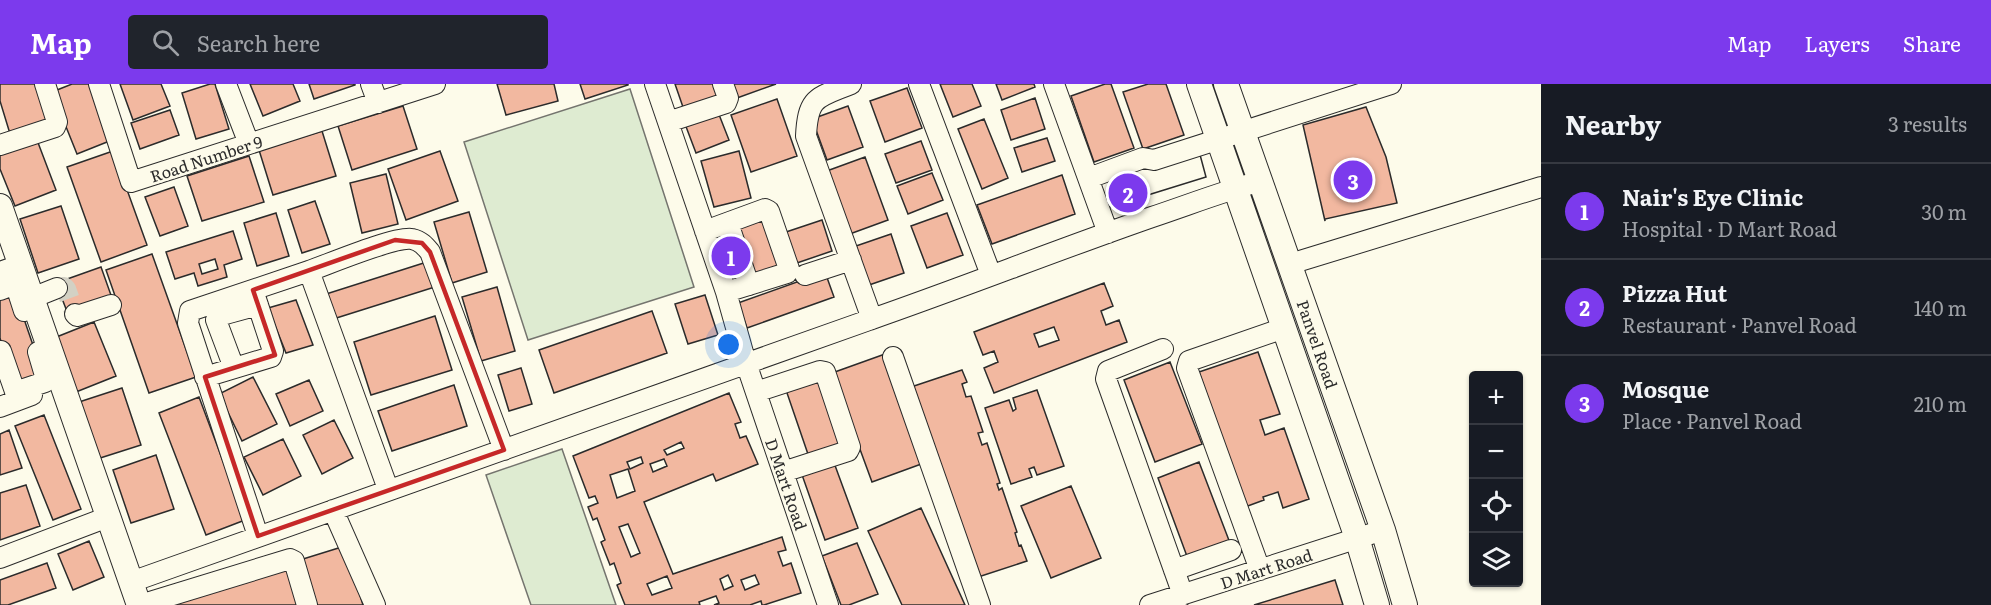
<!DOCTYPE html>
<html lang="en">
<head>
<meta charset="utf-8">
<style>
  :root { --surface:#171b24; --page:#20242c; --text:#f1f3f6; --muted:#9ea1a6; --line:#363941; --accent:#7c3aed }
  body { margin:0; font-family:Literata,serif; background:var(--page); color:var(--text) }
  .controls { position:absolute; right:18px; bottom:18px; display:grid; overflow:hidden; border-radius:6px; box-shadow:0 2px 4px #0004 }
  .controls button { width:54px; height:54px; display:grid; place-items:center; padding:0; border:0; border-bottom:2px solid var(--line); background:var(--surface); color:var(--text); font:30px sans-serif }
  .you { position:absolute; left:729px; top:261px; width:21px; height:21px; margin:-15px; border:4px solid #fff; border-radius:50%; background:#1a73e8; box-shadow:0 0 0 9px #1a73e833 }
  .badge { display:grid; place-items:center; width:39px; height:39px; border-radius:50%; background:var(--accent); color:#fff; font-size:20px; font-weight:700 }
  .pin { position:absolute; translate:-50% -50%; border:3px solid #fff; box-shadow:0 2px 6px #0006 }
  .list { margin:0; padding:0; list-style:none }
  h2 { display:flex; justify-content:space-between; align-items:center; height:78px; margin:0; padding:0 24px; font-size:26px }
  h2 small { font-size:20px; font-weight:400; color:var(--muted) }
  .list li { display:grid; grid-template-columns:39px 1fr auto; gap:18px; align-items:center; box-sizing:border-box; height:96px; padding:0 24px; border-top:2px solid var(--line) }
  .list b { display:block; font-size:22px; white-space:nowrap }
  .list p { margin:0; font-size:20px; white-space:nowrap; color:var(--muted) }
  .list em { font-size:20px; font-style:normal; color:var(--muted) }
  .icon { flex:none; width:33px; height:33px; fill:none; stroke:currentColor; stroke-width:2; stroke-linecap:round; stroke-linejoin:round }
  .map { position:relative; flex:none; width:1541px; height:521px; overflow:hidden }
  header { display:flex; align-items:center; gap:36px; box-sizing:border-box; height:84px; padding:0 30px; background:var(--accent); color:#fff }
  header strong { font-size:28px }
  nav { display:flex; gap:33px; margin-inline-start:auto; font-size:21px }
  .search { width:420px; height:54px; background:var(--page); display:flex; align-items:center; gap:15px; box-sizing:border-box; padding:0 21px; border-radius:6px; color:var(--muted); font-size:22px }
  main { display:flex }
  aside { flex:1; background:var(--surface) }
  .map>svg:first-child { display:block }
  .green { fill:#deebd1; stroke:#74746e; stroke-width:1.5 }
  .building { fill:#f2b8a0; stroke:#2b2b2b; stroke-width:1.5; fill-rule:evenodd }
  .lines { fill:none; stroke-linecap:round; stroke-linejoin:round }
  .minor-tunnel { stroke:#d3d1c4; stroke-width:20; stroke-dasharray:20 10; stroke-linecap:butt }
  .minor-casing { stroke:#2b2b2b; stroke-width:22 }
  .tertiary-casing { stroke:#2b2b2b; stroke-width:26 }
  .minor { stroke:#fdfbea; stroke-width:20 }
  .tertiary { stroke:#fdfbea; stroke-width:24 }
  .marked { fill:none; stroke:#c62828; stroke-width:4.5; stroke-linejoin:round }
  .labels { text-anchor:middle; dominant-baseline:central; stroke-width:4.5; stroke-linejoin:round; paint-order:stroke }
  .street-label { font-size:16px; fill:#2b2b2b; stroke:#fdfbea }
</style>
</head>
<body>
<header>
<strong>Map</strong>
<div class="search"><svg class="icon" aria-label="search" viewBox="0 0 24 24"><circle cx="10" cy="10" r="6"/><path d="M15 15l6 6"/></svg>Search here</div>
<nav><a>Map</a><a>Layers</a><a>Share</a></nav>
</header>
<main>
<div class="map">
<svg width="1541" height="521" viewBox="0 0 1541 521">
  <rect width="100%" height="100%" fill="#fdfbea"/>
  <path class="green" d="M630,5L694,203L528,256L464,58Z
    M562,365L616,521H531L486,391Z"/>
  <path class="building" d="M0,0H41L53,39L11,53L0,17Z
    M72,0H89L112,56L77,70L52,8Z
    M120,0H161L170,22L133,36Z
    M210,0H215L229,45L196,55L182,9Z
    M250,0H293L300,17L263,32Z
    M309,0H355V1L314,15Z
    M497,0H554L558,17L506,31Z
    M580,0H628V1L585,15Z
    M675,0H720L724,12L684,26Z
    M732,0H776L737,14Z
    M940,0H972L981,22L953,33Z
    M996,0H1034L1035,3L1002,16Z
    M1105,0H1111L1134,64L1094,78L1071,12Z
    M1148,0H1166L1184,51L1143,65L1123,8Z
    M907,4L922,44L885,58L870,17Z
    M1035,14L1045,45L1011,56L1001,26Z
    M777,15L797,72L751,88L731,31Z
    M403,22L417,65L352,86L338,42Z
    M848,22L863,63L827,76L812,35Z
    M1366,23L1386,73L1397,119L1325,135V137L1303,41Z
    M170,26L179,51L140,65L131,39Z
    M718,28L729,56L696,69L685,40Z
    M984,35L1008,94L982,105L958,45Z
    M322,47L336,92L273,111L259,66Z
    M1047,54L1055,77L1022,88L1014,64Z
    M37,56L56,106L15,122L0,85V70Z
    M921,57L932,86L896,99L885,70Z
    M113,67L147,161L101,178L67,83Z
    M440,67L458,117L406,136L388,85Z
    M739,67L751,114L714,123L701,77Z
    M1199,67L1206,93L1106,124L1094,94L1145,77L1147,85Z
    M1199,67L1206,93L1106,124L1094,94L1145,77L1147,85Z
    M249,72L264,118L202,137L187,92Z
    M865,73L888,136L847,151L824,88Z
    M932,89L943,116L908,130L897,102Z
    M386,90L398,140L362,149L350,99Z
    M1062,91L1075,130L992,160L977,121Z
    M174,103L188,142L160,152L145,113Z
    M315,117L330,160L302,169L288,126Z
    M61,122L79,175L38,189L20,135Z
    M469,128L487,188L452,199L434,138Z
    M765,128L784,186L751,197L732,143Z
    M276,129L289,172L257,182L244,139Z
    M947,129L963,171L927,184L911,142Z
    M822,136L832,167L791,181L780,150Z
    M233,147L242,175L224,181L227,193L198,202L194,189L175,195L166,168ZM215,175L218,185L202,190L199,180Z
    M891,150L904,189L869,201L856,162Z
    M152,170L196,293L149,309L106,186Z
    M430,177L438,202L330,236L323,211Z
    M101,183L112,214L68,230L56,199Z
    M825,188L834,213L747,244L738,219Z
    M1104,199L1113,222L1101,227L1106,241L1119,236L1127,258L994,309L984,284L998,278L994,267L983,271L974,248ZM1054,243L1059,256L1039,263L1034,250Z
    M13,203L45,296L19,304L12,295L0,254V207Z
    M497,203L515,267L481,277L462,213Z
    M705,211L718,251L688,260L675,220Z
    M296,216L313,261L286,269L268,224Z
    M652,227L667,269L554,309L539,266Z
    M435,232L452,286L371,311L354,258Z
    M94,238L116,292L76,308L54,254Z
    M1258,268L1280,330L1260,336L1265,351L1284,344L1309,415L1283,424L1278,408L1263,413L1264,416L1245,423L1199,288Z
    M885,270L924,379L872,398L832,289Z
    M1170,278L1202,360L1155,378L1124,296Z
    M521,284L532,320L509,327L498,291Z
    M962,286L967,298L962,300L966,313L971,312L983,348L978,349L982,361L987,359L1000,399L997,400L999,406L1002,404L1017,448L1015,449L1019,462L1021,461L1027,477L972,495L908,304Z
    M253,293L277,340L242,357L219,310Z
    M823,293L847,364L810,376L786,306Z
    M309,296L323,327L290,342L276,310Z
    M454,301L467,342L392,367L378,327Z
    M122,304L141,361L97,375L79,318Z
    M1037,306L1064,382L1037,391L1034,383L1029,385L1032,393L1011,400L985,324L1009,316L1013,327L1016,325L1013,314Z
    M729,309L741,338L735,340L740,354L746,352L758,380L716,397L713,390L644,418L673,490L782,453L786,466L778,468L783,482L791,479L801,509L764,521H762L761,517L750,521H714L719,519L716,512L699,518L700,521H625L617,501L621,499L614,479L610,481L601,458L605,456L597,434L593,436L588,423L598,419L595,412L589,414L573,372ZM681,358L684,364L667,371L664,366ZM641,373L643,379L630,385L627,378ZM664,375L667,382L653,388L650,380ZM628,385L635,407L617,414L610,391ZM628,440L640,469L631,473L619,443ZM728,491L733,502L724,506L720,495ZM755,491L759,500L745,506L741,496ZM667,492L672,504L652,511L647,500Z
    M199,313L245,436L206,451L159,329Z
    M44,331L81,425L53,436L15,342Z
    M334,336L353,374L322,390L303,351Z
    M9,346L22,384L0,391V350Z
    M283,355L301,392L263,411L244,373Z
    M156,371L174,425L131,439L113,386Z
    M833,376L858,444L825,456L801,388Z
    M1199,378L1230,459L1188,475L1158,394Z
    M26,401L40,442L0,456V409Z
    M1071,402L1101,474L1051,494L1021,422Z
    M921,424L965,521H902L868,447Z
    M89,457L104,493L73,506L58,470Z
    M857,459L878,510L849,521H841L822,472Z
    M345,462L363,521H317L303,475Z
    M47,479L56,504L8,521H0V496Z
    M285,482L299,521H170Z
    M1335,496L1343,521H1254Z"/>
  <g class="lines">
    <path class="minor-tunnel" d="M57,204L64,203L66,205L75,230"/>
    <defs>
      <path id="minor" d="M99,0L131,98L435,0
        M226,0L249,60
        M371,0L378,19
        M655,0L726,208L746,279L828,521
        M851,0C817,14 808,12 806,52L872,235
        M919,0L991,191
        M1054,0L1108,149
        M668,38L726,19L728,14L723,0
        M0,61L55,43L57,38L45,0
        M1089,94L1143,74L1154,76L1391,0
        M728,139L749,201
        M705,147L765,125L769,127L789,185L787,189L726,208
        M1290,180L1541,103
        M309,187C329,180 395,152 412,155C421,157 425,162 430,168L504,366
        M0,188L20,181
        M805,191L851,176
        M0,206L13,201L16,202L24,227
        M32,214L57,204
        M75,230L77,232L111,221
        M1163,265L1108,287L1106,295L1183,511
        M1,267L18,316
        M893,273L980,521
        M234,284L216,236L218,232L258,221
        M205,293L271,273L273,267L253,206
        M15,308L45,298L46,295L38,268L49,263
        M756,308L820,287L825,288L850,363L848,367L783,388
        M0,323L32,311
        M333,426L375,521
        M258,452L188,239L190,227L309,187L388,405
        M0,474L108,433
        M1174,486L1231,466
        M1260,486L1187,284L1189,277L1284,244
        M131,498C377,410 623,323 869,236C964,203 1057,166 1152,133C1188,121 1224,107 1261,97
        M140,521L290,475L294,477L307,521
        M1150,521L1383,446"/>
      <path id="tertiary" d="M1199,0L1357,454L1377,521
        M1226,0L1383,446L1405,521
        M0,122L139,521"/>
    </defs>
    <use href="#minor" class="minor-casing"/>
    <use href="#tertiary" class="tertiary-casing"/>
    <use href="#minor" class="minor"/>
    <use href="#tertiary" class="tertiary"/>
  </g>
  <path class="marked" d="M395,156L422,159L430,168L504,366L258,452L205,293L275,271L253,206Z"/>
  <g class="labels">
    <g class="street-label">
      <text transform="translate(206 74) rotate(-18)">Road Number 9</text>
      <text transform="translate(1318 260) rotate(71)">Panvel Road</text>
      <text transform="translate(787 400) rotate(71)">D Mart Road</text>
      <text transform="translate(1266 484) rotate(-18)">D Mart Road</text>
    </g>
  </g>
</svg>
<div class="controls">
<button>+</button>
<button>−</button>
<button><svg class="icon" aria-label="locate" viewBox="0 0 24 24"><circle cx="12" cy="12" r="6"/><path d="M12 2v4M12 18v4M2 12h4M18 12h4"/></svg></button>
<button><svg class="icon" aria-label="layers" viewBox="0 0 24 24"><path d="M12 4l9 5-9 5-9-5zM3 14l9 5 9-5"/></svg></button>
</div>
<div class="you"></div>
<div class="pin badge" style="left:731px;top:172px">1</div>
<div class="pin badge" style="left:1128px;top:109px">2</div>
<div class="pin badge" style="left:1353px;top:96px">3</div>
</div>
<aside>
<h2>Nearby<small>3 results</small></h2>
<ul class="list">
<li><span class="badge">1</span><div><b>Nair's Eye Clinic</b><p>Hospital · D Mart Road</p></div><em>30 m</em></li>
<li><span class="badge">2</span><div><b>Pizza Hut</b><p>Restaurant · Panvel Road</p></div><em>140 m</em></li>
<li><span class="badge">3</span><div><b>Mosque</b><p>Place · Panvel Road</p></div><em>210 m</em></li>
</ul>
</aside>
</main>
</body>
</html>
